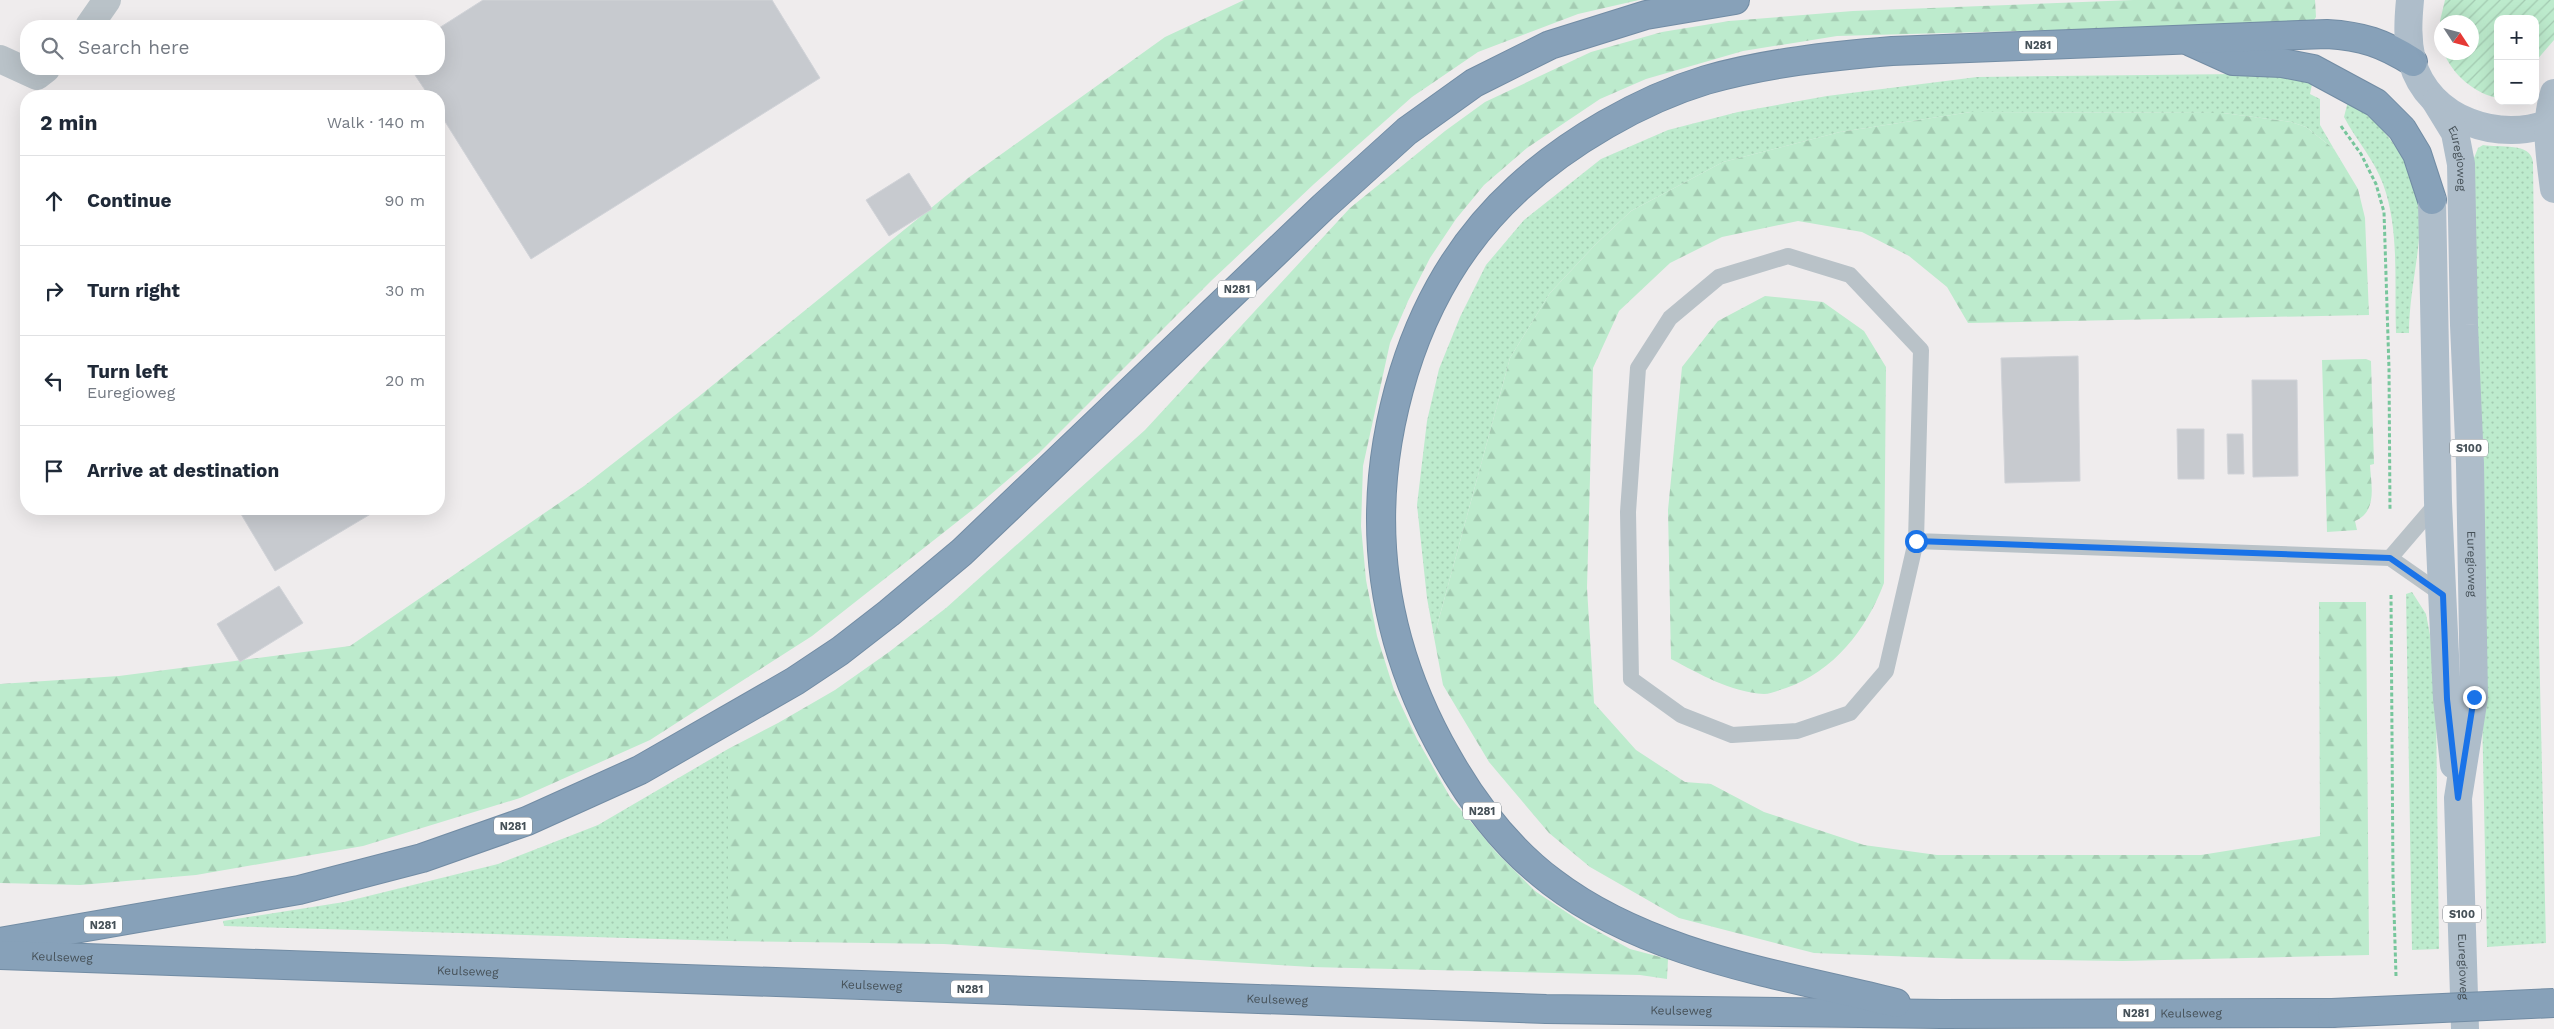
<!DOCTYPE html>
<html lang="en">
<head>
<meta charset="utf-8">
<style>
  :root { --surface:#fff; --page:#f2f2f3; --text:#1f2937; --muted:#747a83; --line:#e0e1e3 }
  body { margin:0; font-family:"Work Sans",sans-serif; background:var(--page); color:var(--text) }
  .controls { position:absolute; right:15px; top:15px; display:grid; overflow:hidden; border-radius:10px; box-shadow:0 5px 20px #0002 }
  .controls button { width:45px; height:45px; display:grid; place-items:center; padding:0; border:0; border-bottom:1px solid var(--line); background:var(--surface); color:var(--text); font:25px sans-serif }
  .compass { position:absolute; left:2434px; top:15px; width:45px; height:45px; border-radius:50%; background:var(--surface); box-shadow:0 5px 20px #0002; rotate:126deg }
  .stop { position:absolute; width:15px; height:15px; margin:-11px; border:4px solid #1a73e8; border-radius:50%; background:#fff }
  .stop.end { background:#1a73e8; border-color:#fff; box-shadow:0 1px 5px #0008 }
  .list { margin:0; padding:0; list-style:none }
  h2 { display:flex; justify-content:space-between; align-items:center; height:65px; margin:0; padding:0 20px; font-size:21px }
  h2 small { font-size:16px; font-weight:400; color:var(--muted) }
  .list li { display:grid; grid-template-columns:32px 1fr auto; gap:15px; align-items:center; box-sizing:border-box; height:90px; padding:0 20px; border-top:1px solid var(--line) }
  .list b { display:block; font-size:19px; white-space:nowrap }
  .list p { margin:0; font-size:16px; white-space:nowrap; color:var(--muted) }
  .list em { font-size:16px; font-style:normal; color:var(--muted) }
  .icon { flex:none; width:28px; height:28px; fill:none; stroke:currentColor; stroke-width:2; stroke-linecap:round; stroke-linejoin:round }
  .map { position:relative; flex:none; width:2554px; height:1029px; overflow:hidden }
  .search { position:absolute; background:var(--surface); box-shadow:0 5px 20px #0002; left:20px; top:20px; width:425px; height:55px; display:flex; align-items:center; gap:12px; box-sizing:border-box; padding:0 18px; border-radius:20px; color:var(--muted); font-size:19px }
  .panel { position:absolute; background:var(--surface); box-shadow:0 5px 20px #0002; left:20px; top:90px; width:425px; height:425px; border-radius:20px }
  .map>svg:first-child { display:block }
  .grass { fill:url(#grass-dots) }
  .forest { fill:url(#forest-firs) }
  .garden { fill:url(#garden-furrows) }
  .building { fill:#c7cacf; stroke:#d1d3d8 }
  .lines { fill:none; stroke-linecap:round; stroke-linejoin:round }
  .highway-casing { stroke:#728ca4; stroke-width:30 }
  .path { stroke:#77c69c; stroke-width:3; stroke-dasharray:4 2.5; stroke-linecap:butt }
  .lane { stroke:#b9c2c8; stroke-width:16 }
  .street { stroke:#b9c2c8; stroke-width:28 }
  .primary { stroke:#aebdca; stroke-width:28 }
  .highway { stroke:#87a1b9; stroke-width:28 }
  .highway-bridge-casing { stroke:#728ca4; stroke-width:30; stroke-linecap:butt }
  .highway-bridge { stroke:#87a1b9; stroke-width:28 }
  .route { stroke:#1a73e8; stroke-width:6 }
  .labels { text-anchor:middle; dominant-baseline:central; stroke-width:4; stroke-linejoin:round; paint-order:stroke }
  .shield { fill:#fff; stroke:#7e858a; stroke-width:1 }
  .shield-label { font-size:11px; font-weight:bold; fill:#465158 }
  .street-label { font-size:12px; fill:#465158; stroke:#fff }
</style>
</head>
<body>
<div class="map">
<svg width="2554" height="1029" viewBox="0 0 2554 1029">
  <defs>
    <pattern id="grass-dots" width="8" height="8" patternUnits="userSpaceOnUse" patternTransform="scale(1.25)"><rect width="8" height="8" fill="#bdebcd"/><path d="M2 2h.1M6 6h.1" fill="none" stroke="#a4cbb2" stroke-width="1.8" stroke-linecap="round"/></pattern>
    <pattern id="forest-firs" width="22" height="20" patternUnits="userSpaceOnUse" patternTransform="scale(1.25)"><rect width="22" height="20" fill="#bdebcd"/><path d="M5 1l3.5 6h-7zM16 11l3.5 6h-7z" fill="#a4cbb2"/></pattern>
    <pattern id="garden-furrows" width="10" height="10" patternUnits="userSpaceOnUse" patternTransform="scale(1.25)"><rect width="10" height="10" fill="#bdebcd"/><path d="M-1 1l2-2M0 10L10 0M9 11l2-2" fill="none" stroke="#a4cbb2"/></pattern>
  </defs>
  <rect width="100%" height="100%" fill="#efeced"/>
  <path class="grass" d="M2240,74L2294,77L2312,84L2310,94L2320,99V125L2334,149L2306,127L2291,122L2223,113L1971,112L1840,132L1723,162L1631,211L1595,245L1550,293L1510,358L1434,637L1427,598L1417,505L1427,421L1439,369L1460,317L1486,265L1524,220L1601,159L1668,130L1738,112L1827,96L1977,77Z
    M2348,101C2389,127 2420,172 2420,222C2419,259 2409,295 2409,333H2396C2394,285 2400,230 2383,184C2374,159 2356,140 2344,117Z
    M2483,145C2500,148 2531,142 2533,162L2539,640L2546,943L2487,947L2473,283L2474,158L2478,148Z
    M2412,592L2426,614L2431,640L2436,711L2439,949L2412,950L2406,594Z
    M728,749V941L224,926L223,921L344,902L498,864L598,825Z"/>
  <path class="forest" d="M1244,0H1639L1578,14L1478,52L1412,97L1314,184L1211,281L1039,453L976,507L812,636L650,740L520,798L363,846L196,875L80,885L0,883V684L119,676L350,646L584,486L697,398L968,178L1165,37Z
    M2133,0H2315L2316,17L2312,23L1837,36L1743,51L1646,79L1600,99L1527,148L1484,185L1456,219L1430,258L1408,301L1390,343L1363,466L1361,526L1366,580L1377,636L1394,690L1417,739L1450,797L1496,852L1535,891L1581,922L1630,949L1668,959L1667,979L1640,975L1311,967L944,944L728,941V749L778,723L835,690L889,652L946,608L1145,430L1350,208L1445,131L1485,102L1591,52L1662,32L1729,21L1853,11Z
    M1971,112L2223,113L2291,122L2306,127L2334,149L2358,189L2365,218L2369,315L1968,323L1947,287L1909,256L1862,232L1798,221L1722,237L1670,263L1619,311L1593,368L1587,588L1594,703L1636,750L1685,782L1711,784L1764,812L1864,845L1937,855H2201L2320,836L2319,602H2366L2369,955L2123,961L1968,959L1814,953L1679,918L1590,867L1549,833L1489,762L1443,685L1434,637L1510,358L1550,293L1595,245L1631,211L1723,162L1840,132Z
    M1765,296L1823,302L1864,331L1886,367L1884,583C1867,629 1833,672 1786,688C1779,690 1770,694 1764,694C1730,692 1700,674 1671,659L1668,510L1682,367L1718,321Z
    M2366,359L2371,361L2374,464L2370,465C2371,485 2378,511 2355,521L2357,530L2327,532L2322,360Z"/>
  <path class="garden" d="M2445,0H2554V40L2535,62V19H2498V98C2475,94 2452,74 2444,53L2472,52V22H2442L2441,40L2440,21Z"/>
  <path class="building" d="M483,0H772L820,78L531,259L439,112V96H429L411,69H439V28Z
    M909,173L932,209L889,236L866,200Z
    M2078,356L2080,481L2005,483L2001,358Z
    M2252,380H2297L2298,476L2253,477Z
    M2177,429H2204V479H2178Z
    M2227,434H2243L2244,474H2228Z
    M238,509H379L275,571Z
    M279,586L303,623L240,662L217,624Z"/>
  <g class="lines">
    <defs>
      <g id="highway">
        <path d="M2191,42L2233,61L2282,63L2313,69L2376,103L2402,129L2417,154L2432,200"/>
        <path d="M0,942L299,890L422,858L527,821L640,770L795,681L840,651L889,613L962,552L1323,207L1407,131L1474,83L1550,45L1646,15L1735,0"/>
        <path id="s2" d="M0,955L1546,1009L1941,1014L2332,1013"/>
        <path d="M1896,1003C1780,974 1649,956 1552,882C1508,849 1473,803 1447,757C1377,635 1363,506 1404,372C1426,301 1462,239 1518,188C1568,142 1640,100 1706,80C1766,63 1830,56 1892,51L2327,34C2362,36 2383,43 2413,62"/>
      </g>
    </defs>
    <use href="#highway" class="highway-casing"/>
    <path class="path" d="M2341,126L2361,154L2376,184L2384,212L2389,369L2390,511
      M2391,595L2393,877L2396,976"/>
    <path class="lane" d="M1788,256L1850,275L1921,350L1916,541L1886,671L1850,713L1797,731L1732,735L1681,715L1631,679L1628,512L1638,368L1670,318L1719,277Z
      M1916,541L2390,558L2443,595
      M2390,558L2438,502"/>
    <path class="street" d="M89,26L107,0
      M0,59L37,76L46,69"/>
    <g class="primary">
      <path d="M2410,0C2408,21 2407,40 2412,61C2428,120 2501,145 2554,121"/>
      <path d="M2554,93C2544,124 2550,158 2554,189"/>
      <path id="s1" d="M2436,102L2455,133L2461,164L2464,325L2470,464L2474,697L2458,798L2465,1029"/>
      <path d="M2432,200L2438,502L2447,699L2454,765"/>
    </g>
    <use href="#highway" class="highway"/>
    <defs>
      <path id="highway-bridge" d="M2332,1013L2554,1003"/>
    </defs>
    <use href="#highway-bridge" class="highway-bridge-casing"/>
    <use href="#highway-bridge" class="highway-bridge"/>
  </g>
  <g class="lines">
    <path class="route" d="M1916,541L2390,558L2443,595L2447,699L2458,798L2474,697"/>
  </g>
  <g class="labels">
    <g class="shield">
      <rect x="2019" y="36.5" width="38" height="17" rx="4"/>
      <rect x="1218" y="280.5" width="38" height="17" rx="4"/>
      <rect x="2450" y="439.5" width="38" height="17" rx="4"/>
      <rect x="1463" y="802.5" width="38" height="17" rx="4"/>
      <rect x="494" y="817.5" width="38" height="17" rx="4"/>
      <rect x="2443" y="905.5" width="38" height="17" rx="4"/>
      <rect x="84" y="916.5" width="38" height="17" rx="4"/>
      <rect x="951" y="980.5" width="38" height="17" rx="4"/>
      <rect x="2117" y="1004.5" width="38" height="17" rx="4"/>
    </g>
    <g class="shield-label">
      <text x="2038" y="45">N281</text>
      <text x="1237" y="289">N281</text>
      <text x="2469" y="448">S100</text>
      <text x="1482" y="811">N281</text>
      <text x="513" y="826">N281</text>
      <text x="2462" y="914">S100</text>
      <text x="103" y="925">N281</text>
      <text x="970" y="989">N281</text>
      <text x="2136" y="1013">N281</text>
    </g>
    <g class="street-label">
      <text stroke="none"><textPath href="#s1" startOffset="62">Euregioweg</textPath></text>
      <text stroke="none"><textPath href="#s1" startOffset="468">Euregioweg</textPath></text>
      <text stroke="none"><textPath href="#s2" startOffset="62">Keulseweg</textPath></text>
      <text stroke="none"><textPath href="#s1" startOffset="872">Euregioweg</textPath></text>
      <text stroke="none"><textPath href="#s2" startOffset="468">Keulseweg</textPath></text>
      <text stroke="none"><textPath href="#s2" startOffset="872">Keulseweg</textPath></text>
      <text stroke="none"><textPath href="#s2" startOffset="1278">Keulseweg</textPath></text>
      <text stroke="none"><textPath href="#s2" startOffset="1682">Keulseweg</textPath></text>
      <text stroke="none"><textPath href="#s2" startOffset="2192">Keulseweg</textPath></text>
    </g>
  </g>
</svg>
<div class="controls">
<button>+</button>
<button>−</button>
</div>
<svg class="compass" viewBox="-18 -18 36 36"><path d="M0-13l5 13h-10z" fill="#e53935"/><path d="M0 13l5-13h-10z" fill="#747a83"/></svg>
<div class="stop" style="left:1916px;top:541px"></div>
<div class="stop end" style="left:2474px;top:697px"></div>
<div class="search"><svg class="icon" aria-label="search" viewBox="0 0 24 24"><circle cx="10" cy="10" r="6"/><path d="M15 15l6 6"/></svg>Search here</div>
<section class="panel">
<h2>2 min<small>Walk · 140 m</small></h2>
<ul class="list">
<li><svg class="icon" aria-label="ahead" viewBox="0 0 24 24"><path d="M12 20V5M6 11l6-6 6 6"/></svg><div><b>Continue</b></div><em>90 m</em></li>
<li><svg class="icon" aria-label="right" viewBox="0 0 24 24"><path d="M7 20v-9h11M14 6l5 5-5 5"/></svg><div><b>Turn right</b></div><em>30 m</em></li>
<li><svg class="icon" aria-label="left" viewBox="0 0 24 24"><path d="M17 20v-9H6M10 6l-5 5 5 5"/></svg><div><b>Turn left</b><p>Euregioweg</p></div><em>20 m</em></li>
<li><svg class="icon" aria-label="arrive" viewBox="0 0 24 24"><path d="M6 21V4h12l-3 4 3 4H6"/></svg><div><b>Arrive at destination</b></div></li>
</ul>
</section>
</div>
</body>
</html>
